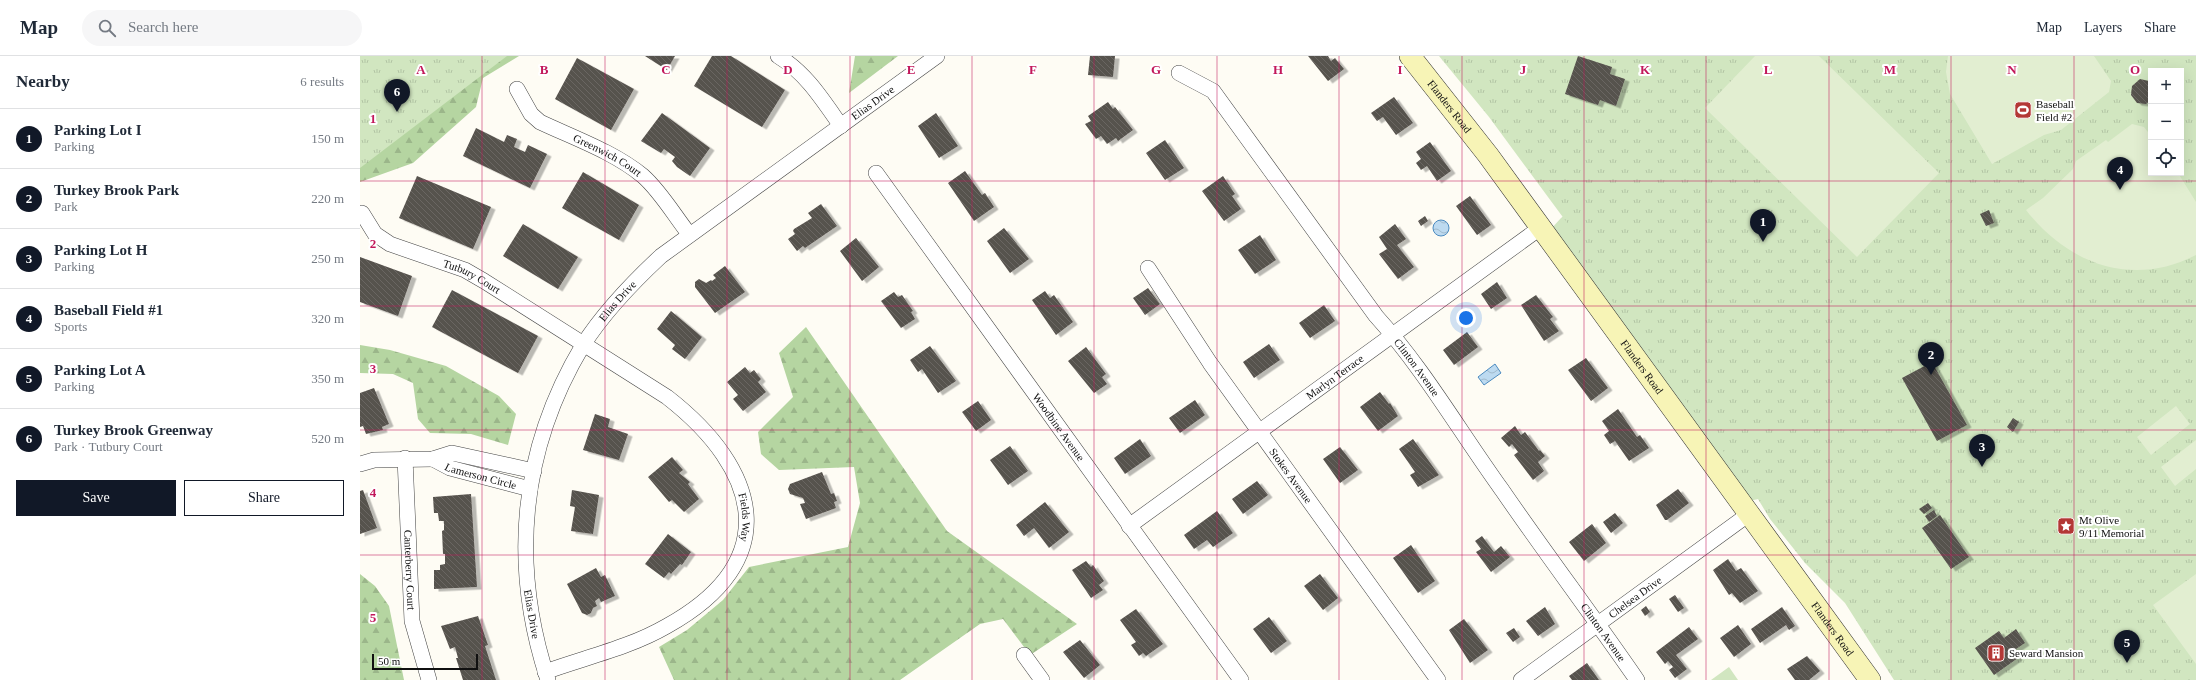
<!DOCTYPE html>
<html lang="en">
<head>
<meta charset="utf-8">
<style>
  :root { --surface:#fff; --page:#f6f6f7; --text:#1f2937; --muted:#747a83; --line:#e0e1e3; --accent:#111827 }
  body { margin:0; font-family:Georgia,serif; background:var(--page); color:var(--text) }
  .controls { position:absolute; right:12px; top:12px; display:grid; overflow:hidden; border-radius:0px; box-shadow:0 4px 16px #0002 }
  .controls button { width:36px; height:36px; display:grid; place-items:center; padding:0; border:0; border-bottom:1px solid var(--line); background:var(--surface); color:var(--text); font:20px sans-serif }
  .scale { position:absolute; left:12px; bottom:10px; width:106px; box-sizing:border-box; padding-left:4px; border:2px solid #101010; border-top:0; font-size:11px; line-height:14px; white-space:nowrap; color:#101010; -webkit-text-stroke:3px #fff; paint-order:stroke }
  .you { position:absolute; left:1106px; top:262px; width:14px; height:14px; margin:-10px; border:3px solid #fff; border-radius:50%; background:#1a73e8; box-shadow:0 0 0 6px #1a73e833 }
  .badge { display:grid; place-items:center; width:26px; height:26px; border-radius:50%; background:var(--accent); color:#fff; font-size:13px; font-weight:700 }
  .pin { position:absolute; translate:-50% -33px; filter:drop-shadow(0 1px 2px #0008) }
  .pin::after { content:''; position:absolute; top:21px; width:14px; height:12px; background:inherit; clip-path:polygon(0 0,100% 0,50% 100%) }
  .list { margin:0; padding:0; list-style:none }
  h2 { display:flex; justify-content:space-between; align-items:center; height:52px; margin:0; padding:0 16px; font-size:17px }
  h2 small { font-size:13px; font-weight:400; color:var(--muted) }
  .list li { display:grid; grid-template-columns:26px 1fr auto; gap:12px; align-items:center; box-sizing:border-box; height:60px; padding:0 16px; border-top:1px solid var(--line) }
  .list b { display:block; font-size:15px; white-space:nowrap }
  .list p { margin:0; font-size:13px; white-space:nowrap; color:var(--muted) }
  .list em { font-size:13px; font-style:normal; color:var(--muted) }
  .actions { display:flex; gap:8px; padding:12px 16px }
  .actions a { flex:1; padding:9px 0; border:1px solid var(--accent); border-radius:0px; text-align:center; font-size:14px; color:var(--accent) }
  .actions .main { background:var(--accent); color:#fff }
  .icon { flex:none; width:22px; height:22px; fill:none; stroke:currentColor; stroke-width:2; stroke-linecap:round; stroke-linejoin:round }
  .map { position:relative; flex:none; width:1836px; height:624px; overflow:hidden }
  header { display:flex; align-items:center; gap:24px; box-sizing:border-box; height:56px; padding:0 20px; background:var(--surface); border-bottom:1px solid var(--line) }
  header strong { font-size:19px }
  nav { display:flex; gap:22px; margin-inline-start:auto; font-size:14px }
  .search { width:280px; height:36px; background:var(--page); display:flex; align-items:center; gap:10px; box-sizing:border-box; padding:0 14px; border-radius:22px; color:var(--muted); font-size:15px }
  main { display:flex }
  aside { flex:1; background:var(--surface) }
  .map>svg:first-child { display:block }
  .grass { fill:#d1e6c0 }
  .forest { fill:url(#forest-firs) }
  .park { fill:url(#park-tufts); fill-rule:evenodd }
  .pitch { fill:#e2eed1 }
  .water { fill:url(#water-waves); stroke:#4c8bc0 }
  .building { fill:url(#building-back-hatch); filter:url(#shadow) }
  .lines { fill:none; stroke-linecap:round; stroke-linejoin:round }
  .minor-casing { stroke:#434343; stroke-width:16 }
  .secondary-casing { stroke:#323232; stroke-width:22 }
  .minor { stroke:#fff; stroke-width:15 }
  .secondary { stroke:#f7f4b6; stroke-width:21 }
  .grid { fill:none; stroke:#c2185b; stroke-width:1; stroke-opacity:0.55 }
  .labels { text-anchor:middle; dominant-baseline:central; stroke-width:4; stroke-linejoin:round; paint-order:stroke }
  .street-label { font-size:11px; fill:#101010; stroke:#fff }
  .poi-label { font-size:11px; fill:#101010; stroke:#fff; text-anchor:start }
  .grid-label { font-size:13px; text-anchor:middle; font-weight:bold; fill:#c2185b; stroke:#fff; stroke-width:4; stroke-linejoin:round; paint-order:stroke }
</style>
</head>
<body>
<header>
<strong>Map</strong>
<div class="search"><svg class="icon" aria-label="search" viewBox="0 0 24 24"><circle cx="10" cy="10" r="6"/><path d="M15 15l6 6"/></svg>Search here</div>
<nav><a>Map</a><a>Layers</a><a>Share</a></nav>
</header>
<main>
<aside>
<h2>Nearby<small>6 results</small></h2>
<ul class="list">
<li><span class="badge">1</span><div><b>Parking Lot I</b><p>Parking</p></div><em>150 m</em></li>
<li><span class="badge">2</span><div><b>Turkey Brook Park</b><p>Park</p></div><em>220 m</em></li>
<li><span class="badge">3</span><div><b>Parking Lot H</b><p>Parking</p></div><em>250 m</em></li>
<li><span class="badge">4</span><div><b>Baseball Field #1</b><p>Sports</p></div><em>320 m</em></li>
<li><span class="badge">5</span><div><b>Parking Lot A</b><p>Parking</p></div><em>350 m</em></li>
<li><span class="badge">6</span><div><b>Turkey Brook Greenway</b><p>Park · Tutbury Court</p></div><em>520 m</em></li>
</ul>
<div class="actions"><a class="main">Save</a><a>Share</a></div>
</aside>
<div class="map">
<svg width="1836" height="624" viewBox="0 0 1836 624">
  <defs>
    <pattern id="forest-firs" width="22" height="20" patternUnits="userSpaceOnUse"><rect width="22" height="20" fill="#b5d5a1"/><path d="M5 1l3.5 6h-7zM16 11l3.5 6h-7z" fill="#9bb68a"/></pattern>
    <pattern id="park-tufts" width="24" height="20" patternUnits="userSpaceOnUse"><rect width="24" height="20" fill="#d1e6c0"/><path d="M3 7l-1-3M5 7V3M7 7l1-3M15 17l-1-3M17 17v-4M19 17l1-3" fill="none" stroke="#b2c4a4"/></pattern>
    <pattern id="water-waves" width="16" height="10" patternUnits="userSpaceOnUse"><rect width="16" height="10" fill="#bddaf0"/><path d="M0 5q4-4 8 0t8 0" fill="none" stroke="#a1bacd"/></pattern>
    <pattern id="building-back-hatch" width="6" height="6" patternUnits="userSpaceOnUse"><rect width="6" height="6" fill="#57524d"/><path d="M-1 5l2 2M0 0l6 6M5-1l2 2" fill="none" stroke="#6a6662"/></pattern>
    <filter id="shadow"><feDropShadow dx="4.5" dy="2.5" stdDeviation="0" flood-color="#0004"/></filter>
  </defs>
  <rect width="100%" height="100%" fill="#fefcf4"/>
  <path class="grass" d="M1228,140L1403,442L1389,445L1191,173L1201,162Z
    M1369,611L1378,624H1351Z"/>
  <path class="forest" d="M0,0H159L123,22L116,51L53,107L0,126Z
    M495,0H538L489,37Z
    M446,271L587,475L717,568L670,599L643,563L620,568L540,624H314L299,591L327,574L363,544L389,511L488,491L500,447L494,411L419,414L401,398L398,376L433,341L419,297Z
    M0,289L30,294L86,310L139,340L156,358L148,389L111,378L70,377L58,363L53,327L33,318L0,317Z
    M0,518L15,530L29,550L44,624H0Z"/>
  <path class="park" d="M0,0H147L0,112Z
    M1079,0H1836V624H1534L1485,547L1445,507L1410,463L1395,438L1218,199L1219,183L1129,61ZM1791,15H1821V117H1791Z"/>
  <path class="pitch" d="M1395,0H1459L1579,117L1497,201L1345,52Z
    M1588,0H1734L1751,25L1749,36L1701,74L1684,79L1632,108L1590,38L1586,16Z
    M1772,68L1784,71L1791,80V117H1818L1836,146V199C1772,232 1708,208 1666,154L1683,142L1713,113L1716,105L1746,84L1748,86Z
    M1816,350L1830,368L1791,399L1777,381Z
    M1836,384V413L1815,430L1801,411Z
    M1836,518V608L1793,549Z"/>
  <path class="water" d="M1073 172a8 8 0 1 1 16 0a8 8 0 1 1-16 0Z
    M1135,308L1141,317L1124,329L1118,321Z"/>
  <path class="building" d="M285,0H315L307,14Z
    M352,0H371L425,34L402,71L334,30Z
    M730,0H755L753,21L728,19Z
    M948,0H968L971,5L975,2L984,13L968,25Z
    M1218,0L1252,11L1250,18L1265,23L1256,50L1240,44L1238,49L1205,38Z
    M217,2L274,33L251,74L195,43Z
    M1780,23L1789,25L1791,28V44L1786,48L1777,47L1771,39L1772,30Z
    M1034,41L1053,67L1036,79L1023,61L1017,65L1011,57Z
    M748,46L753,53L755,51L773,74L758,85L756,82L747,88L741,80L736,83L725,68L731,65L728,60Z
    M302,57L350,92L330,120L317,111L312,105L315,101L304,93L301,97L281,85Z
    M576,57L598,90L579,102L558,70Z
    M116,72L144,86L147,79L157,83L154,91L165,96L168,89L187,98L170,132L103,100Z
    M805,84L824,112L805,124L786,97Z
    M1070,86L1091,115L1077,125L1067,110L1061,114L1056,107L1061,103L1056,96Z
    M605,115L622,139L625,137L634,151L614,165L588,127Z
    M223,116L279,149L259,184L202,152Z
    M57,120L131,151L113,193L39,162Z
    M863,120L875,138L872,140L881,153L864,165L842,135Z
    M1110,140L1131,169L1117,179L1096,150Z
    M461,148L477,170L445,192L443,190L437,195L428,183L435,178L433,175L434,173L452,162L448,157Z
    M1629,154L1634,167L1626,170L1620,158Z
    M1065,160L1068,165L1061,170L1058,165Z
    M163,168L218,201L198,233L143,200Z
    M1035,168L1046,183L1037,189L1054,211L1038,223L1019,198L1027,193L1019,181Z
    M644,172L669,203L650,217L627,185Z
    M900,179L916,204L895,218L878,194Z
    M496,182L519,211L502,225L480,195Z
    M0,201L52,220L38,260L0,246Z
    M365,210L385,236L355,257L335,231V226L339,223L346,227L351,224L352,225L356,222L353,219Z
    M1137,226L1147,242L1131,253L1121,238Z
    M788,232L800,248L785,259L773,242Z
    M92,234L178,280L158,317L72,271Z
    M685,235L690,242L694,239L713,266L696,279L672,244Z
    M534,236L538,241L542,239L553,255L551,256L555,263L541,272L521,245Z
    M1176,239L1193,261L1190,263L1199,275L1184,285L1161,249Z
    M964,249L975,265L950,282L939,267Z
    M311,255L342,281L325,303L312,293L315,289L297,273Z
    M1107,276L1118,291L1094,309L1083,294Z
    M909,288L920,304L894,322L883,306Z
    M570,290L596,325L578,337L562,313L558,316L550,304Z
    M726,291L746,318L742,321L747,328L734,337L708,305Z
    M1226,302L1248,332L1231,345L1208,314Z
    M1572,306L1607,369L1577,385L1542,322Z
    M385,311L390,317L394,314L401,323L398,326L406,336L383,355L373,343L378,339L367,326Z
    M14,332L29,368L22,371L23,374L6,378L3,370L0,371V337Z
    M1020,336L1029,348L1030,347L1038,360L1018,375L1000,351Z
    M835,344L845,359L820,377L809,362Z
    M618,345L631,364L616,375L602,356Z
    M1258,353L1277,381L1280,379L1289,392L1269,405L1255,385L1250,388L1244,379L1249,375L1242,365Z
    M235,358L250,363L248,371L268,378L259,404L223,394Z
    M1653,362L1659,366L1653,376L1647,371Z
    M1155,370L1161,379L1165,376L1179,395L1180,394L1185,400L1178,406L1184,415L1173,424L1154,399L1158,396L1152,388L1149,391L1141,382Z
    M780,383L791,400L765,418L754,402Z
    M1053,383L1079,419L1058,431L1050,419L1055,416L1039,393Z
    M650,390L668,415L648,429L630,404Z
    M980,391L998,414L980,427L963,403Z
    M312,401L323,414L319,417L330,426L328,428L339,443L324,456L312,444L309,446L288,421Z
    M462,416L471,438L474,437L477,445L474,446L476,452L446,463L440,448L445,447L443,442L430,438L428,433L430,428Z
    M897,425L908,439L883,458L872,443Z
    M1318,433L1329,447L1307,464H1305L1296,449Z
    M3,434L17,472L0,478V435Z
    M212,434L239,439L233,478L211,475L215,451L210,450Z
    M111,438L117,531L74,533V514H80V509L85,508V498H83L82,475L84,474V465H79L78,457H74L73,441Z
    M685,446L709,476L689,492L674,472L664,480L656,469Z
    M1568,447L1572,452L1564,458L1559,453Z
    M1574,454L1577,460L1569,466L1565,460Z
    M857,455L873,477L853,491L847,484L834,493L824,479Z
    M1255,457L1263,467L1251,477L1243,466Z
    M1580,459L1609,501L1591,513L1562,472Z
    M1232,468L1246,487L1224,505L1209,486Z
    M308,478L331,496L322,509L320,508L311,518L309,516L304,522L285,508Z
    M1122,480L1134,496L1141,490L1150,501L1131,516L1116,496L1121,493L1115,485Z
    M1051,489L1075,525L1058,537L1033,502Z
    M1368,503L1376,515L1381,512L1398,535L1380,547L1372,537L1369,539L1353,514Z
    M726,505L731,511L733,509L744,525L739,529L743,534L731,542L712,514Z
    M236,512L241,521L245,519L255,540L241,546L239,542L235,545L237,550L233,552L231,557L227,559L222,557L207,528Z
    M960,518L978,542L963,554L944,530Z
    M1315,539L1324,552L1318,556L1309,543Z
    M1286,550L1290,556L1285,560L1281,554Z
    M1185,551L1195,568L1178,580L1166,565Z
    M1422,551L1435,570L1429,574L1426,569L1400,587L1391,573Z
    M776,553L803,588L786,600L783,597L779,600L771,589L776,586L760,564Z
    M118,560L128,589L125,590L136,624H103L96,602H98L95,591L90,593L81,570Z
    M909,561L927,585L911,597L893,573Z
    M1104,563L1128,594L1110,607L1089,574Z
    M1378,569L1391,588L1374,601L1360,582Z
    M1329,571L1338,583L1316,599L1327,613L1315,622L1309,614L1313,611L1308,605L1305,608L1296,596Z
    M1154,572L1160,581L1153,586L1146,577Z
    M1656,573L1665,587L1653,595L1658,602L1634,619L1615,592L1639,575L1644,582Z
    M720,584L740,609L724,622L703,596Z
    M1447,600L1460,615L1449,624H1435L1427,613Z
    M1227,607L1239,624H1212L1209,620Z"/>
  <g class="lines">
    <defs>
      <g id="minor">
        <path d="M418,0C446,17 462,43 481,70"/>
        <path id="s1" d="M819,17L853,35L1016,260C1064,313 1100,376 1142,434C1186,498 1233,560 1277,624"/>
        <path id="s2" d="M157,33L171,58L180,66C214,82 254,96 283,120C301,136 314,159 329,178"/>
        <path id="s3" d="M516,117L881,624"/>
        <path id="s4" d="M2,157L15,178L30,188L105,214L124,225L307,341C401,414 424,505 307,570C269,592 226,601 185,616"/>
        <path id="s5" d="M788,212L850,307L1078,624"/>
        <path id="s6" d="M45,402L52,565L69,624"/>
        <path id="s7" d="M73,403L90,412L170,433"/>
        <path d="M0,408L14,404L73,403L92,397L174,415"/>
        <path id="s8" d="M769,470L1180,172"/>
        <path d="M664,599L682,624"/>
        <path id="s9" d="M188,624C150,509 160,394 223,289C244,256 272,227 301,200L577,0"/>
        <path id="s10" d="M1161,624L1389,458"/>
      </g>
      <g id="secondary">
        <path id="s11" d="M1050,0L1128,99L1510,624"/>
      </g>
    </defs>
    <use href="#minor" class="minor-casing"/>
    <use href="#secondary" class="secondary-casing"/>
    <use href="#minor" class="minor"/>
    <use href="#secondary" class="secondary"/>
  </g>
  <path class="grid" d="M122,0V624M245,0V624M367,0V624M490,0V624M612,0V624M734,0V624M857,0V624M979,0V624M1102,0V624M1224,0V624M1346,0V624M1469,0V624M1591,0V624M1714,0V624M0,125H1836M0,250H1836M0,374H1836M0,499H1836"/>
  <defs>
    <symbol id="stadium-square" viewBox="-11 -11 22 22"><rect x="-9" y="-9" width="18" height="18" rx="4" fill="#b33735" stroke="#fff"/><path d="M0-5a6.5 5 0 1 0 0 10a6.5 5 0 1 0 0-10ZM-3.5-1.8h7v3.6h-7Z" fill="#fff"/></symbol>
    <symbol id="sight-square" viewBox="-11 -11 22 22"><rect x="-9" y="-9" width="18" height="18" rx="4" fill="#b33735" stroke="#fff"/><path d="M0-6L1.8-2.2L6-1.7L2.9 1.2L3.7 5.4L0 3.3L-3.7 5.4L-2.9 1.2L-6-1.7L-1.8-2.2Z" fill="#fff"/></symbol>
    <symbol id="building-square" viewBox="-11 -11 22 22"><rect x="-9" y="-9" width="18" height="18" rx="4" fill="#b33735" stroke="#fff"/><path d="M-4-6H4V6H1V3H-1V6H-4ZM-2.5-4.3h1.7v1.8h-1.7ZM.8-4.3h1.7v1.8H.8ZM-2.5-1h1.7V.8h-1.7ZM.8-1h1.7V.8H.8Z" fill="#fff"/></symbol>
  </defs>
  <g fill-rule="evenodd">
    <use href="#stadium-square" x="1653" y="44" width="20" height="20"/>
    <use href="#sight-square" x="1696" y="460" width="20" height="20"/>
    <use href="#building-square" x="1626" y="587" width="20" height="20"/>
  </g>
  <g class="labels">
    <g class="street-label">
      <text stroke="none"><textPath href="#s9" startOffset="728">Elias Drive</textPath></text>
      <text stroke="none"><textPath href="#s11" startOffset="64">Flanders Road</textPath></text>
      <text stroke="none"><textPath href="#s2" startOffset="116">Greenwich Court</textPath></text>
      <text stroke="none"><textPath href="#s4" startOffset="131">Tutbury Court</textPath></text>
      <text stroke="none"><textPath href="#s9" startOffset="404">Elias Drive</textPath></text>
      <text stroke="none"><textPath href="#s11" startOffset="388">Flanders Road</textPath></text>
      <text stroke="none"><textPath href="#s1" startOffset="382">Clinton Avenue</textPath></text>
      <text stroke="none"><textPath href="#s8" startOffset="254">Marlyn Terrace</textPath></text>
      <text stroke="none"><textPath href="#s3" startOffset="313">Woodbine Avenue</textPath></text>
      <text stroke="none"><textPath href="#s7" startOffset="51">Lamerson Circle</textPath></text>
      <text stroke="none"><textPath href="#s5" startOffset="252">Stokes Avenue</textPath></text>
      <text stroke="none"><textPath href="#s4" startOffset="509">Fields Way</textPath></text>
      <text stroke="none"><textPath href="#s6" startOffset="112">Canterberry Court</textPath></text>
      <text stroke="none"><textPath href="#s10" startOffset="141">Chelsea Drive</textPath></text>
      <text transform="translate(172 558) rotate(80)">Elias Drive</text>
      <text stroke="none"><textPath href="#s11" startOffset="712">Flanders Road</textPath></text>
      <text stroke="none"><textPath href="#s1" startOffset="706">Clinton Avenue</textPath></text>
    </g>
    <g class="poi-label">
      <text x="1676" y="48">Baseball<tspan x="1676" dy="13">Field #2</tspan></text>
      <text x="1719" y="464">Mt Olive<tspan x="1719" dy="13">9/11 Memorial</tspan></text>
      <text x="1649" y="597">Seward Mansion</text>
    </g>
  </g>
  <g class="grid-label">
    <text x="61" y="18">A</text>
    <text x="184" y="18">B</text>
    <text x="306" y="18">C</text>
    <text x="428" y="18">D</text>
    <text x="551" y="18">E</text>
    <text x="673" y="18">F</text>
    <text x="796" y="18">G</text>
    <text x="918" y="18">H</text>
    <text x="1040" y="18">I</text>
    <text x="1163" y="18">J</text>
    <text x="1285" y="18">K</text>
    <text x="1408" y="18">L</text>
    <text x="1530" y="18">M</text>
    <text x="1652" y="18">N</text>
    <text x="1775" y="18">O</text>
    <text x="13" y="67">1</text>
    <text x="13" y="192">2</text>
    <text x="13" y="317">3</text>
    <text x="13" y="441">4</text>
    <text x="13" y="566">5</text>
  </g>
</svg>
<div class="controls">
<button>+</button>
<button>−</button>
<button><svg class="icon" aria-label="locate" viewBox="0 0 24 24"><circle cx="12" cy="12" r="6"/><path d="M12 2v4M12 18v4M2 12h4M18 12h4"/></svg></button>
</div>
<div class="scale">50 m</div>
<div class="you"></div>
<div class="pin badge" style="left:1403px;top:186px">1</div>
<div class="pin badge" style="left:1571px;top:319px">2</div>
<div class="pin badge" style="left:1622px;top:411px">3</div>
<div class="pin badge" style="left:1760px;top:134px">4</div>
<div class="pin badge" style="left:1767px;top:607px">5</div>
<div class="pin badge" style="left:37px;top:56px">6</div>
</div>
</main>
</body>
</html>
